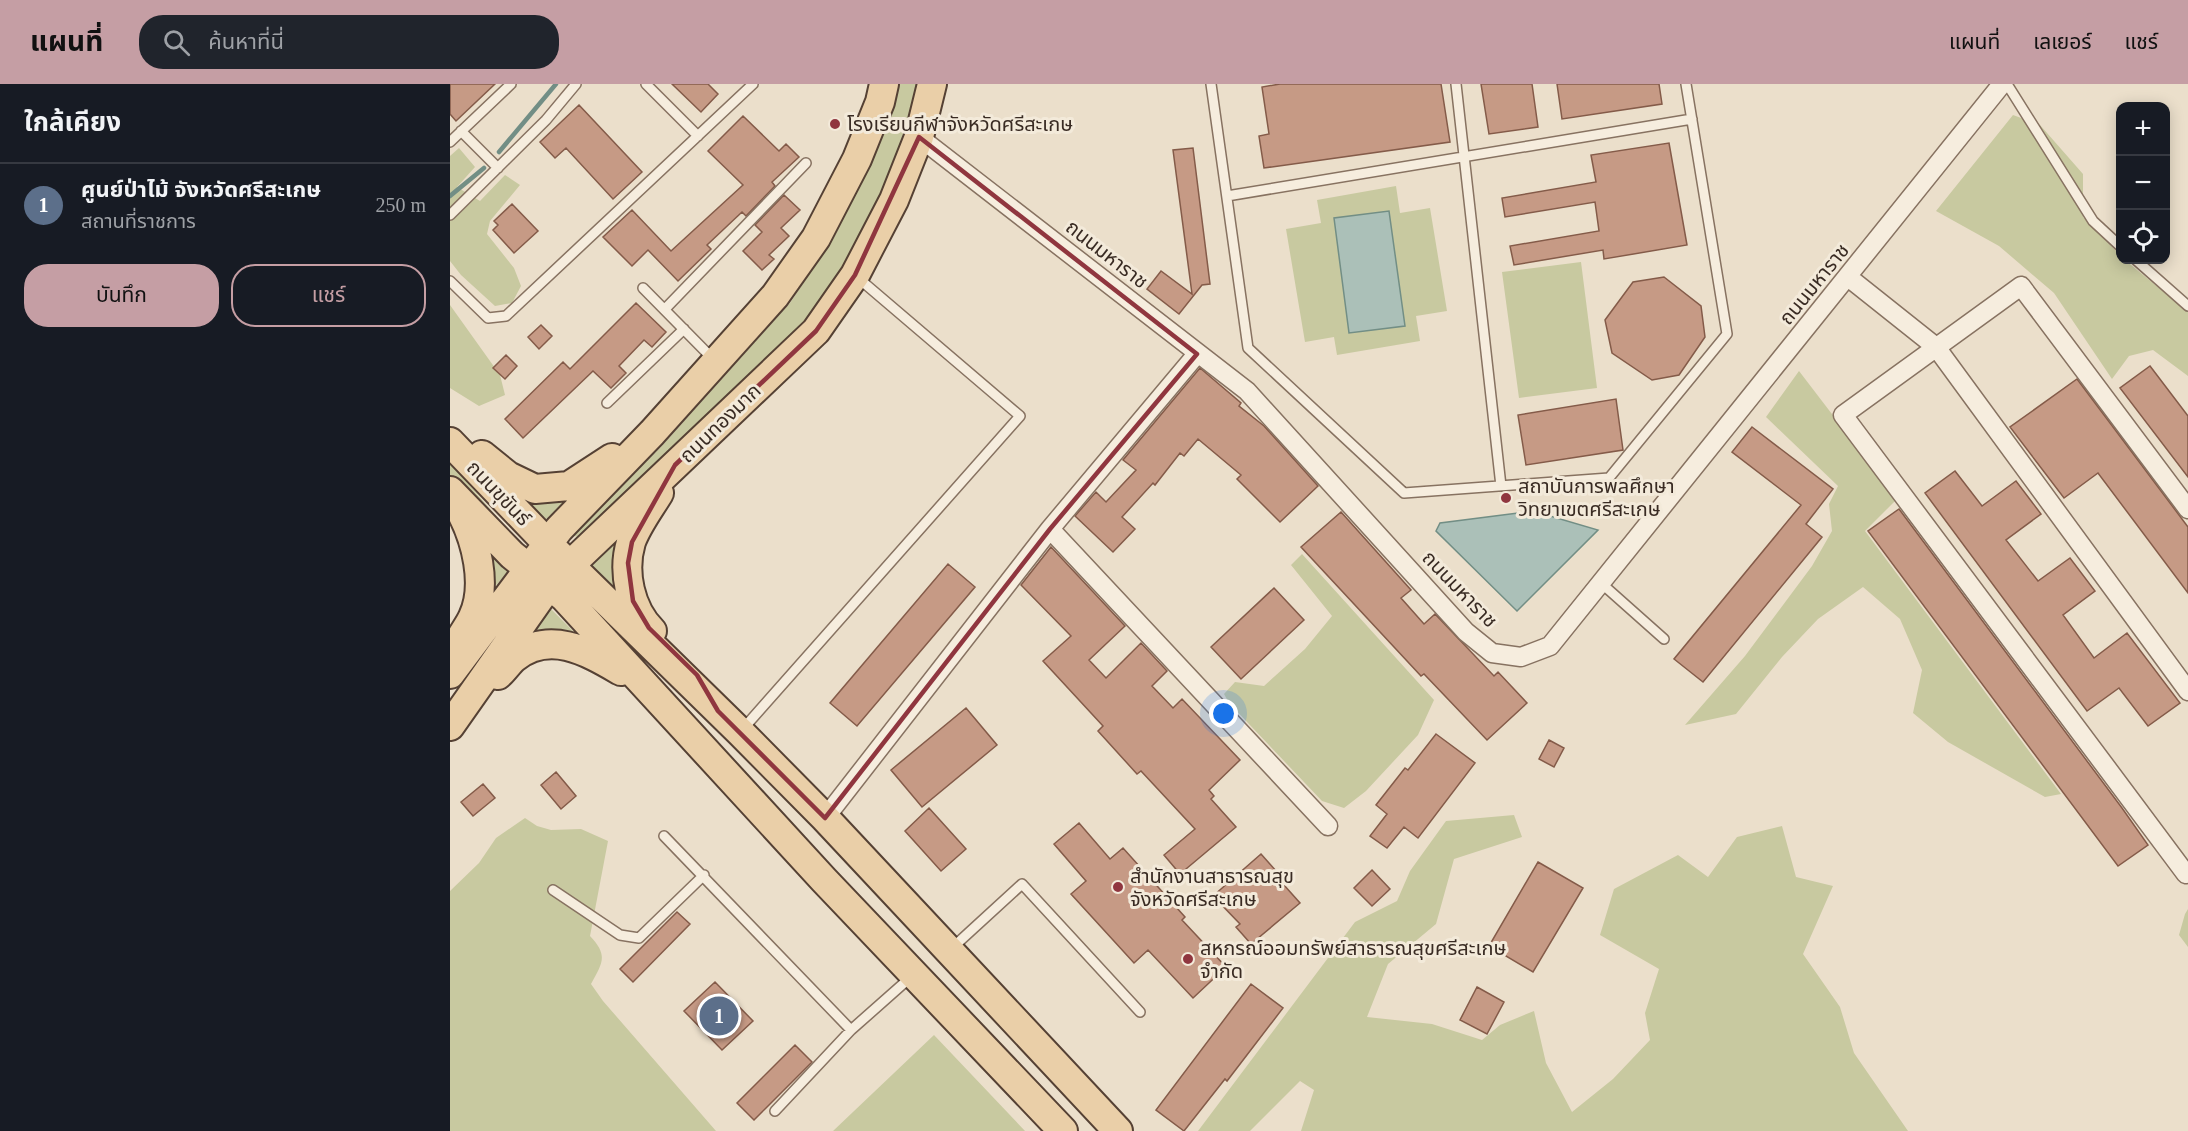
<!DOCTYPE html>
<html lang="th">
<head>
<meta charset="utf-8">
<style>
  :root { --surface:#171b24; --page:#20242c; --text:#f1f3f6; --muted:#9ea1a6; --line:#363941; --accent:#c59ea4 }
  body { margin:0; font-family:"Times New Roman","Noto Sans Thai",serif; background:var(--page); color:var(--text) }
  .controls { position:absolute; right:18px; top:18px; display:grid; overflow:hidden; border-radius:12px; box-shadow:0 3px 15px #0003 }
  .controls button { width:54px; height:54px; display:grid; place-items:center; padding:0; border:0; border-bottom:2px solid var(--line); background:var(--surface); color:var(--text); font:30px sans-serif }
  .you { position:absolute; left:774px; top:630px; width:21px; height:21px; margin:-15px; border:4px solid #fff; border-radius:50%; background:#1a73e8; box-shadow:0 0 0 9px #1a73e833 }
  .badge { display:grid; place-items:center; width:39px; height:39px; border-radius:50%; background:var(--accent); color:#fff; font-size:20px; font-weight:700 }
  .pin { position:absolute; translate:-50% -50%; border:3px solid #fff; box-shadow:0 2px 6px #0006 }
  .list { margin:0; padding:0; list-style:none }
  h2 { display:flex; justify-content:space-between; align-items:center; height:78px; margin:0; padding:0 24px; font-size:26px }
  h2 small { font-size:20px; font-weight:400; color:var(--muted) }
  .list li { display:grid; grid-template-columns:39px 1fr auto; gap:18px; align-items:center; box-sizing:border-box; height:84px; padding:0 24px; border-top:2px solid var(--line) }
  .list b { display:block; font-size:22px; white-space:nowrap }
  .list p { margin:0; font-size:20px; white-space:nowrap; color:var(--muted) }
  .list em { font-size:20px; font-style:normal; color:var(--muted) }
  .actions { display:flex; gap:12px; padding:18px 24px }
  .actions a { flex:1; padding:14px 0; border:2px solid var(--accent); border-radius:24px; text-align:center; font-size:21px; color:var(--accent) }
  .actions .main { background:var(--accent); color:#111 }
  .icon { flex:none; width:33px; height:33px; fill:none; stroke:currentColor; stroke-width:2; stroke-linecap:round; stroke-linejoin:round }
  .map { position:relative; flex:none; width:1738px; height:1047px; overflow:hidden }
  header { display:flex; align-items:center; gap:36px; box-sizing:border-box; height:84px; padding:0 30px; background:var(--accent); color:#111 }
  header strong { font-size:28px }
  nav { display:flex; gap:33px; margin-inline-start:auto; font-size:21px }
  .search { width:420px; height:54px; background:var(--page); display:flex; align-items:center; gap:15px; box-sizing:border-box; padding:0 21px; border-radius:24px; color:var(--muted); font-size:22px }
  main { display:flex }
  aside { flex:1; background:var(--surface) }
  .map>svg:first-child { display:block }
  .green { fill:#c8c9a0 }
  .water { fill:#abc0b8; stroke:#728e85; stroke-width:1.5 }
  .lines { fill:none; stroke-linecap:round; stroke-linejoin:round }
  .stream { stroke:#728e85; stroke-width:4.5 }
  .building { fill:#c69a85; stroke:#845b49; stroke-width:1.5 }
  .service-casing { stroke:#877261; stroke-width:12 }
  .minor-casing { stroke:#877261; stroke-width:21 }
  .primary-casing { stroke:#554134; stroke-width:32 }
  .service { stroke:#f6edde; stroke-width:9 }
  .minor { stroke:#f6edde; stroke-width:18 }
  .primary { stroke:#eacfa8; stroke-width:28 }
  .marked { fill:none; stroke:#90363f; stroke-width:4.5; stroke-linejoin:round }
  .poi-dot { fill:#90363f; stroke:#f3eada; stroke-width:2 }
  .labels { text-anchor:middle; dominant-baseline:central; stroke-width:6; stroke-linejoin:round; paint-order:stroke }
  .poi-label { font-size:20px; fill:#392b23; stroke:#f3eada; text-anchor:start }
  .street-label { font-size:20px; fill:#392b23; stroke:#f3eada }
</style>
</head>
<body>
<header>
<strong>แผนที่</strong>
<div class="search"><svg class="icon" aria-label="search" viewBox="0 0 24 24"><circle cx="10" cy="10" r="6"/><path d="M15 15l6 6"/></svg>ค้นหาที่นี่</div>
<nav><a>แผนที่</a><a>เลเยอร์</a><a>แชร์</a></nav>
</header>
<main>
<aside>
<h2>ใกล้เคียง<small></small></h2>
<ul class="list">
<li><span class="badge" style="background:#5c6f8a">1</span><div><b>ศูนย์ป่าไม้ จังหวัดศรีสะเกษ</b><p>สถานที่ราชการ</p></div><em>250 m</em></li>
</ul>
<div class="actions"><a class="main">บันทึก</a><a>แชร์</a></div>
</aside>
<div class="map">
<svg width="1738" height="1047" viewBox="0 0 1738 1047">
  <rect width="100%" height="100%" fill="#ebdfcb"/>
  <path class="green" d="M446,0H470L459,44L429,118L395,181L352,242L130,453L123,452L124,448L210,364L340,219L386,150L427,64Z
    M1563,31L1590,41L1633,90V133L1670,171V176H1675L1738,228V292L1703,266L1679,272L1662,295L1604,209L1549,162L1486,127Z
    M9,64L25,83L7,103L30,117L55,91L70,101L40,137L37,150L64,184L71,202L62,219L45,222L11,191L0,177V72Z
    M946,102L950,129L980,124L997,227L966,232L970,257L887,271L884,253L855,258L836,145L871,139L867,116Z
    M1131,178L1147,304L1069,314L1052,188Z
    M0,221L50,291L55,311L29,322L0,304Z
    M1349,287L1447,415L1415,447L1611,710L1595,713L1498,658L1463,629L1472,586L1450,535L1413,503L1368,535L1332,573L1286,630L1235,641L1295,572L1362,482L1382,447L1379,420L1388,402L1316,333Z
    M0,379L68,457V461L64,460L0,391Z
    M63,407L121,412L95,436Z
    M30,448L62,483L36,513Z
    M172,451L171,517L138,485Z
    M852,470L984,616L968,651L916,707L894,724L872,717L779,619L774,610L785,598L814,602L855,565L882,532L841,481Z
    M99,523L130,554L72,558Z
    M1064,731L1072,753L1004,775L986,840L938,880L917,933L982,940L1032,956L1050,941L1084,927L1096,979L1122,1028L1163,995L1200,956L1195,929L1209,885L1150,851L1164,805L1228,771L1258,793L1287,753L1332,742L1346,793L1383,802L1353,870L1390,923L1404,969L1458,1047H851L864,1006L850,997L800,1047H748L905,838L947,817L960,787L996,737Z
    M75,734L87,742L101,746L131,745L158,757L140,852C159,872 152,879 141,900L153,917L266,1047H0V807L29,779L46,754Z
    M1738,825V863L1729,851L1735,830Z
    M484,951L575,1047H383Z"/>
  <path class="water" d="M939,127L955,242L899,249L884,134Z
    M1083,427L1148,446L1067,527L986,447L990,439Z"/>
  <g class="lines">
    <path class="stream" d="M49,68L106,0
      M0,112L34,84"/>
  </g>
  <path class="building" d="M0,0H45L6,37L0,30Z
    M222,0H258L268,10L251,28Z
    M830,0H991L1000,58L814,84L809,52L819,50L812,3Z
    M1031,0H1082L1088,43L1039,50Z
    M1107,0H1209L1212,20L1112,35Z
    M129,21L192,88L163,115L116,64L105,74L90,58Z
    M293,32L329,67L336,60L349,73L322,98L325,102L296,132L292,128L257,161L261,165L228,197L198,166L182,182L153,153L182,126L221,167L293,101L258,67Z
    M1219,59L1237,161L1154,175L1153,166L1064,181L1060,162L1149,147L1145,118L1055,133L1052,114L1146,98L1141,71Z
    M743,64L760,200L752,201L729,230L697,205L711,187L742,210L723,66Z
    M334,111L350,126L331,144L339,152L319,171L324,175L312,186L293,167L312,148L305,141Z
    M62,120L88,147L64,169L43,146L48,141L44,137Z
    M1214,193L1251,222L1255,253L1229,291L1202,296L1162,269L1155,236L1183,198Z
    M186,219L216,248L202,263L194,256L169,282L176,289L161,304L143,287L73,354L55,335L113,278L120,285Z
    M91,241L102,252L89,265L78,253Z
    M56,271L67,282L55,295L43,284Z
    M1700,282L1738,332V393L1670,304Z
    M750,284L791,319L789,322L814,342L868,402L830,438L787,395L791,391L748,355L734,372L730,369L705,401L703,399L672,433L685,445L663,468L625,432L646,408L656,418L686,386L673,376Z
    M1627,295L1738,443V509L1648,389L1614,414L1560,343Z
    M1166,315L1173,366L1076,381L1068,331Z
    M1302,343L1383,405L1356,440L1372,453L1253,598L1224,575L1351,421L1282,368Z
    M1505,387L1532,422L1566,397L1591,430L1556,456L1588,497L1620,474L1645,507L1613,531L1644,574L1677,549L1730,619L1698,642L1669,604L1637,627L1475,409Z
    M1449,425L1672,724L1698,761L1668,782L1418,447Z
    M891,428L961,506L951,514L974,540L985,530L1044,592L1048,588L1077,619L1037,656L974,590L971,592L851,463Z
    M601,463L675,542L639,576L656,594L691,559L717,587L702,602L723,624L732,615L790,676L759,706L764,712L761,715L786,743L730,790L714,771L745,745L691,687L687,690L648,647L653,642L593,577L621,552L571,501Z
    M498,480L525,503L407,642L380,619Z
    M824,504L854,536L791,595L761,563Z
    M516,624L547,661L472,723L441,686Z
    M986,650L1025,679L968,754L954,743L937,764L920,752L937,730L926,721L955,684L958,686Z
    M1099,656L1114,664L1104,683L1089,675Z
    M106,688L126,712L111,725L91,701Z
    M33,700L45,714L23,732L11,718Z
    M479,724L516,765L491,787L455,747Z
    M629,739L660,775L673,764L735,833L732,836L776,883L743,914L698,866L684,879L621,810L636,797L604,760Z
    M811,770L827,788L825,791L850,819L801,860L786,843L790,840L763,812Z
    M1088,778L1133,804L1083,888L1039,862Z
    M922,786L940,805L922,822L904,804Z
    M227,828L240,840L183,898L170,885Z
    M265,898L303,937L272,966L234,927Z
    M801,900L833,924L777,997L775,995L734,1047L706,1026Z
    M1027,903L1054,918L1037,950L1010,936Z
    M345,961L362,978L304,1036L287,1019Z"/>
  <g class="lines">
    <defs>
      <path id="service" d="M196,0L248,52
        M761,0L798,264L954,409L1159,394L1277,250L1236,0
        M1006,0L1051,402
        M1557,0L1643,137L1670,162
        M11,47L48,84
        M0,58L61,0
        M777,112L1242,35
        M0,131L96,36L126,0
        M1686,176L1738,222
        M0,197L38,234L56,232L303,0
        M193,204L263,275
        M215,225L356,79
        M157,319L234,245
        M1151,499L1214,555
        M292,646L570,332L407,193
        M214,752L401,946
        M103,806L170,851L189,854L254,791
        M501,865L572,800L690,928
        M325,1027L401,946L462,892"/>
      <path id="minor" d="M469,53L797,307L1016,548L1042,569L1071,573L1100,562L1552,0
        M1398,193L1486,263L1738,607
        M1738,425L1571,202L1393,331L1736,790L1738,787
        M600,445L878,742
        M375,734L600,445L747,270"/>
      <path id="primary" d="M0,358L98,460L290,648L375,734L668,1047
        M32,371L58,392L85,405L119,402L162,374
        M0,407L62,471L114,513L374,796L613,1047
        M202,547C180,525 172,488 181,458C187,441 200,424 209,409
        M9,557C13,549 19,542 23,533C38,501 26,455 10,426
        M0,590L109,445L202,349L325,212L366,154L407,75L430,18L434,0
        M48,591C54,586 58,579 64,574C100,545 138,568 171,587
        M0,642L99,501L366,247L405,191L444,116L469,53L482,0"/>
    </defs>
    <use href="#service" class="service-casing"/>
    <use href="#minor" class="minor-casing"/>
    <use href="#primary" class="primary-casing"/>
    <use href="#service" class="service"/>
    <use href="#minor" class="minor"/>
    <use href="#primary" class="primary"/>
  </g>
  <path class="marked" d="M469,53L747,270L600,445L375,734L268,627L247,591L199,544L183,517L178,479L182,458L225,381L366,247L405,191Z"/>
  <g class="poi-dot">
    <circle cx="385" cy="40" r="6"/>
    <circle cx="1056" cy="414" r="6"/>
    <circle cx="668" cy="803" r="6"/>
    <circle cx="738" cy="875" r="6"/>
  </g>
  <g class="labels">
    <g class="poi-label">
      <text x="397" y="40">โรงเรียนกีฬาจังหวัดศรีสะเกษ</text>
      <text x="1068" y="402">สถาบันการพลศึกษา<tspan x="1068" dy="23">วิทยาเขตศรีสะเกษ</tspan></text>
      <text x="680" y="792">สำนักงานสาธารณสุข<tspan x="680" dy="23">จังหวัดศรีสะเกษ</tspan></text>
      <text x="750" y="864">สหกรณ์ออมทรัพย์สาธารณสุขศรีสะเกษ<tspan x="750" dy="23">จำกัด</tspan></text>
    </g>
    <g class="street-label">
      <text transform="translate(657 170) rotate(38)">ถนนมหาราช</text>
      <text transform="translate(1364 200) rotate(-51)">ถนนมหาราช</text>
      <text transform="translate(270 339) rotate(-44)">ถนนทองมาก</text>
      <text transform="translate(49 409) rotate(46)">ถนนขุขันธ์</text>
      <text transform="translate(1010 505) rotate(46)">ถนนมหาราช</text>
    </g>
  </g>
</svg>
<div class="controls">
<button>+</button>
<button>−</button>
<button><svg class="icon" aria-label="locate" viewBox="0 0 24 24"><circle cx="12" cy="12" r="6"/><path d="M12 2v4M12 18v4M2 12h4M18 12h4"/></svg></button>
</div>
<div class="you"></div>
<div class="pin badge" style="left:269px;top:932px;background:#5c6f8a">1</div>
</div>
</main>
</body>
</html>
